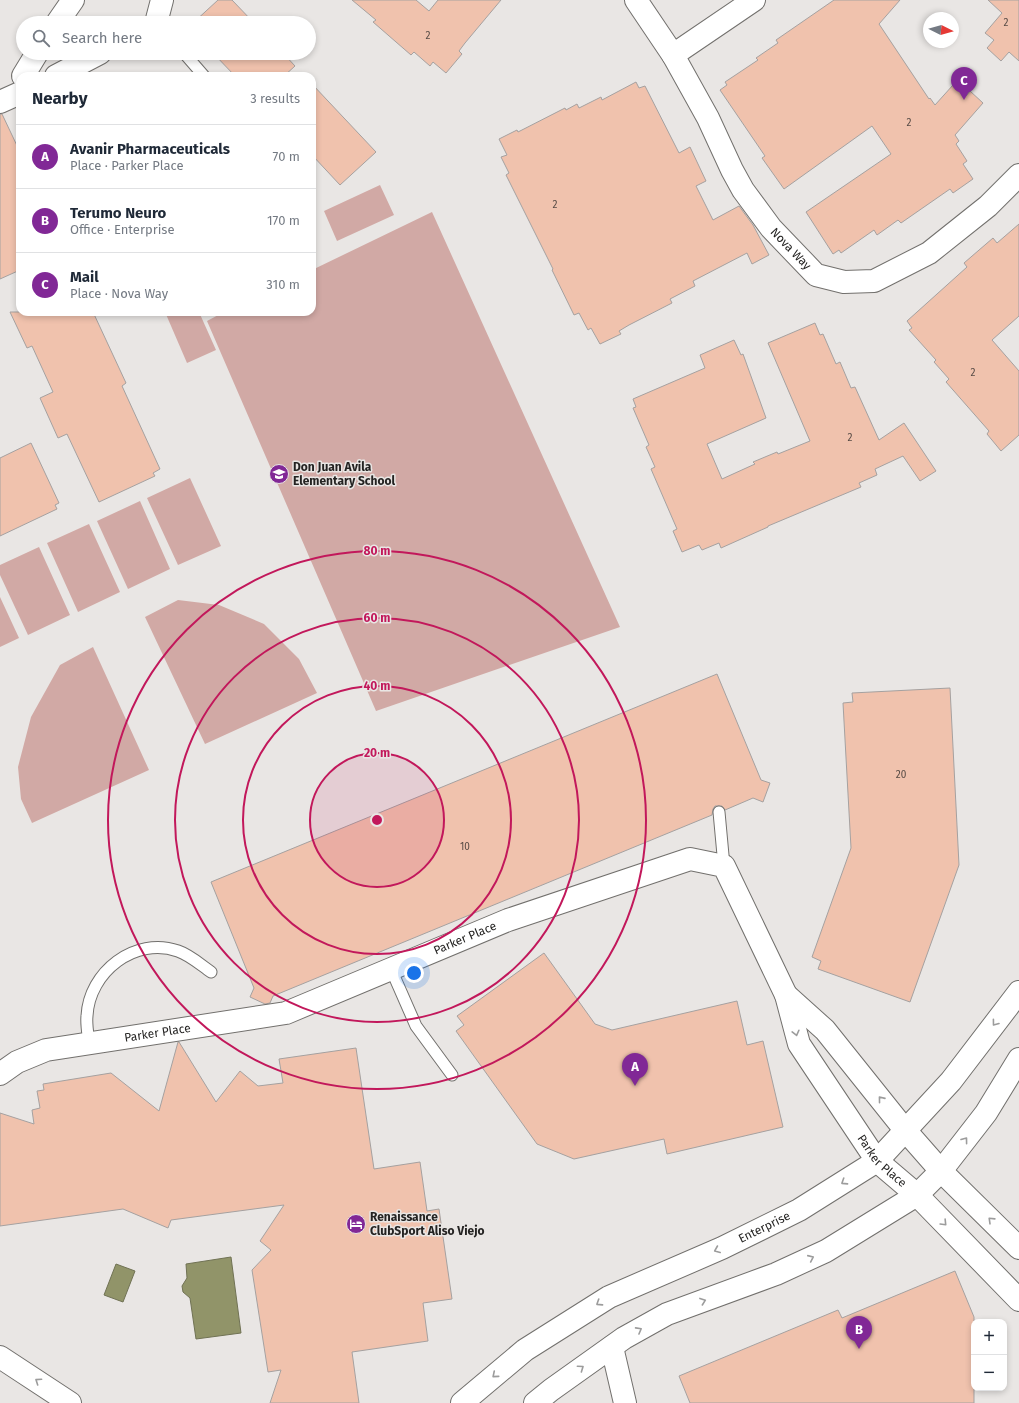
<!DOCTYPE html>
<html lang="en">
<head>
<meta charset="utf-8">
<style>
  :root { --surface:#fff; --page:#f6f6f7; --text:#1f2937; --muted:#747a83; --line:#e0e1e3; --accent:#812896 }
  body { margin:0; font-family:"Fira Sans",sans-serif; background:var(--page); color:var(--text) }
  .controls { position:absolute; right:12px; bottom:12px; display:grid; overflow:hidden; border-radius:8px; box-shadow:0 2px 6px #0003 }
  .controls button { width:36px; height:36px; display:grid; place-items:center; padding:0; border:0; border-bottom:1px solid var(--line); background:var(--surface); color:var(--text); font:20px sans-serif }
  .compass { position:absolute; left:923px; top:12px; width:36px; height:36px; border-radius:50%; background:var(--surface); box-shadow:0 2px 6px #0003; rotate:95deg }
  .you { position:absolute; left:414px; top:973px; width:14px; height:14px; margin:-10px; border:3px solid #fff; border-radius:50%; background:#1a73e8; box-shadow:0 0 0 6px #1a73e833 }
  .badge { display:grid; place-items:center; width:26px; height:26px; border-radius:50%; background:var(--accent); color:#fff; font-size:13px; font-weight:700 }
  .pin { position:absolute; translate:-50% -33px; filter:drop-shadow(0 1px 2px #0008) }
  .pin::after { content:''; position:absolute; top:21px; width:14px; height:12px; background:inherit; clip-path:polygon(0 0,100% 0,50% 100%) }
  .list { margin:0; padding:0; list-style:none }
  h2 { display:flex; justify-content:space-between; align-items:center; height:52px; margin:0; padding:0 16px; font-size:17px }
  h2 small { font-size:13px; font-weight:400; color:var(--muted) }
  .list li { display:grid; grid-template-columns:26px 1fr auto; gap:12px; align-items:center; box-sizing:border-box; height:64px; padding:0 16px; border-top:1px solid var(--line) }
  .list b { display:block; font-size:15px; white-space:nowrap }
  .list p { margin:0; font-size:13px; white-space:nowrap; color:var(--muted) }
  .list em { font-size:13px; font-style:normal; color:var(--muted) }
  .icon { flex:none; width:22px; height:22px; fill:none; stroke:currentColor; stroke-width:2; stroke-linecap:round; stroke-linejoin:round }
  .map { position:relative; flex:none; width:1019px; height:1403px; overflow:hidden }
  .search { position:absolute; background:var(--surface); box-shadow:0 2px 6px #0003; left:16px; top:16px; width:300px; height:44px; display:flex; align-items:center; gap:10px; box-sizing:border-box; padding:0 14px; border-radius:22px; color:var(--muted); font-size:15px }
  .panel { position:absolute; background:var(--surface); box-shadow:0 2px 6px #0003; left:16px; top:72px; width:300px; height:244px; border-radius:12px }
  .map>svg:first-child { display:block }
  .green { fill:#d1a9a5 }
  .water { fill:#919469; stroke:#707254 }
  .building { fill:#f0c2ad; stroke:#a5a1a0 }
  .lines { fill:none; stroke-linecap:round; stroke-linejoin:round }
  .service-casing { stroke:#72706d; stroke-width:13 }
  .minor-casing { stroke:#72706d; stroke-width:24 }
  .tertiary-casing { stroke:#72706d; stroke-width:24 }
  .secondary-casing { stroke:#72706d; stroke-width:24 }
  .service { stroke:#fff; stroke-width:11 }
  .minor { stroke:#fff; stroke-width:22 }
  .tertiary { stroke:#fff; stroke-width:22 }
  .secondary { stroke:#fff; stroke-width:22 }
  .oneway { stroke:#9c9c9c }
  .ring { fill:none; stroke:#c2185b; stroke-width:2 }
  .labels { text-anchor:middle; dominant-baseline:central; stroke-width:3; stroke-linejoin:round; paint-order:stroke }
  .number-label { font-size:10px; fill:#574b45 }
  .street-label { font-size:12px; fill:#242322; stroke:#e9e6e4 }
  .poi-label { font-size:12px; font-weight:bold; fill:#242322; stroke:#e9e6e4; text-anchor:start }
  .centre { fill:#c2185b; stroke:#e9e6e4; stroke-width:2 }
  .ring-label { font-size:12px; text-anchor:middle; font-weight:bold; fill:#c2185b; stroke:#e9e6e4; stroke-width:3; stroke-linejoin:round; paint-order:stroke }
</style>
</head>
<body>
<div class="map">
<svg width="1019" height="1403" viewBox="0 0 1019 1403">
  <rect width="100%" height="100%" fill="#e9e6e4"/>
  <path class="green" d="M380,185L394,215L337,241L324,211Z
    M432,212L620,627L376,711L207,321L224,312H312V270Z
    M165,312H199L216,350L187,363Z
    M190,478L221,546L178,565L147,498Z
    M140,501L170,569L128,589L97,521Z
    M89,524L120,592L78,612L47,543Z
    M39,547L70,615L28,635L0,575V565Z
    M0,597L19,638L0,647Z
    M178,600L219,605L264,624L299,659L317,693L205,744L145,617Z
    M93,647L149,770L32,823L21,799L18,767L31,717L60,665Z"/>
  <path class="water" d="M231,1257L241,1333L196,1339L190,1298L183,1292L182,1286L187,1278L186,1264Z
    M116,1264L135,1271L123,1302L104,1295Z"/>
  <path class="building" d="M218,0H232L254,23H193Z
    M352,0H416L429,11L438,0H501L465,43L459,51L462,54L446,73L433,62L430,66L414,52L411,55L373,22L376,20Z
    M834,0H900L879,24L929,99L930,98L935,105L953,85L966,96L970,91L983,103L955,135L959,141L956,144L967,161L963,164L973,179L953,193L950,189L901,223L898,220L877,235L874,230L841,253L839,250L833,254L806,212L891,154L872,126L784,189L762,158L765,156L720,90L727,85L725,82L758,60L756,58L778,43L776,40Z
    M988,0H1019V61L1009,52L1001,61L987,48L994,40L985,33L1002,13Z
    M213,53H283L295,66L284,76H235Z
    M636,82L639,88L645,86L679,153L690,147L706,181L696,186L713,220L739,206L753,225L769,255L752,264L747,253L693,281L695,286L670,299L672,303L629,325L619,331L621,334L600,344L591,328L588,330L579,313L574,315L552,270L553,269L506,175L509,173L501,157L507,155L499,139L517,130L518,132L565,108L566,110L577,104L579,108L601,97L602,100Z
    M312,84L376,152L340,185L312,155Z
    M0,114H2L20,152V270L0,279Z
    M1019,224V316L992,340L1019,371V435L1001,451L987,434L989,431L946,382L949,379L934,362L936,360L909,330L912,328L907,321L967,267L964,263L993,238L997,243Z
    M10,312H93L126,383L122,386L160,469L153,473L155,476L99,502L67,434L58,438L40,398L53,392L32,346L27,348Z
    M815,323L820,335L823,334L836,364L840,362L851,388L855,387L879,440L904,423L936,471L920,481L903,456L875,469L877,475L859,483L861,487L768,526V527L721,548L719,543L702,550L699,545L682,552L673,531L677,529L651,469L655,467L646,447L649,445L633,408L636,407L633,399L705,368L700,355L734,340L741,355L743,354L766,418L707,444L722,479L755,464L753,462L777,452L778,454L810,441L768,343Z
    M31,443L59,503L55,505L57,509L0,536V458Z
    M717,674L761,780L770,783L763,802L753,798L725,810L722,806H715L713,809L712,815L273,996L270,1003L265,1004L250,997L254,988L211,882Z
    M950,688L959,865L910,1002L818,969L821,961L812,957L851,848L843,703L853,702L852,693Z
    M544,953L595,1024L612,1030L737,1001L747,1045L763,1041L783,1127L667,1154L664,1139L574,1159L537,1144L456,1031L464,1025L457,1016Z
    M178,1042H179L216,1102L240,1071L258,1086L283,1083L279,1059L356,1048L374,1169L420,1162L427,1211L439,1209L452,1299L423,1303L428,1341L352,1352L359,1403H270L281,1370L268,1372L252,1270L271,1250L260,1241L284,1205L171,1220L168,1228L123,1209L0,1226V1113L34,1124L32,1110L40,1108L37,1091L44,1090L43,1084L111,1073L159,1111Z
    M955,1271L974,1317V1403H690L679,1376L838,1310L842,1318Z"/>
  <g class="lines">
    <defs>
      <path id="service" d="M184,53L204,76
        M719,812L724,866
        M391,969L416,1026L452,1075
        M89,1043C88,1034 86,1024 87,1016C89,972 135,936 178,951C190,955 201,965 211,972"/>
      <g id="minor">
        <path d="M636,0L673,55"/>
        <path id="s1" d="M754,0L673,55L708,118L732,170L743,190L771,228L816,275L844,282L874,281L929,253L988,206L1019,175"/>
        <path d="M57,23L73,0"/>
        <path d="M156,23L162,0"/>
        <path d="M23,76L37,53"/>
        <path d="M56,76L100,53"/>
        <path d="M0,102L20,93"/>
      </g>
      <g id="tertiary">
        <path d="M786,995L825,1030L905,1130L941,1171L1019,1248"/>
        <path id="s2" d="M0,1074L17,1062L46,1050L286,1013L508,920L690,859L724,866L786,995L799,1044L877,1161L917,1195L1019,1300"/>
        <path d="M612,1347L625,1403"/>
      </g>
      <g id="secondary">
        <path d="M0,1357L70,1403"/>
        <path id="s3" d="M462,1403L525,1350L609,1297L722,1248L799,1210L877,1161L951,1081L1019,992"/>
        <path d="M535,1403L551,1390L624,1338L667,1314L776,1274L826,1251L917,1195L941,1171L986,1113L1019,1059"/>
      </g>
    </defs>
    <use href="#service" class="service-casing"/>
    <use href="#minor" class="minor-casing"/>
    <use href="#tertiary" class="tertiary-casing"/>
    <use href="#secondary" class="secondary-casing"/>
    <use href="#service" class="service"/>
    <use href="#minor" class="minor"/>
    <use href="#tertiary" class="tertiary"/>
    <use href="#secondary" class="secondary"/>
  </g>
  <defs><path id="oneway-chevron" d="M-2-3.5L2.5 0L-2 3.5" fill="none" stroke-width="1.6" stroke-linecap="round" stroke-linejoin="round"/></defs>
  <g class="oneway">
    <use href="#oneway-chevron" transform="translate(995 1023) rotate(127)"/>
    <use href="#oneway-chevron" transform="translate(796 1033) rotate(76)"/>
    <use href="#oneway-chevron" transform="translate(881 1099) rotate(-129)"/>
    <use href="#oneway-chevron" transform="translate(965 1140) rotate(-53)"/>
    <use href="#oneway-chevron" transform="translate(844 1182) rotate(147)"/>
    <use href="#oneway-chevron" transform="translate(991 1220) rotate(-136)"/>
    <use href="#oneway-chevron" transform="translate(944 1223) rotate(46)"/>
    <use href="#oneway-chevron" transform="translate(717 1250) rotate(157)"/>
    <use href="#oneway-chevron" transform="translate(811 1258) rotate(-24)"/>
    <use href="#oneway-chevron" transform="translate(703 1301) rotate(-20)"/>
    <use href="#oneway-chevron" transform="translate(599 1303) rotate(147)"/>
    <use href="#oneway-chevron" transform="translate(639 1330) rotate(-29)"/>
    <use href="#oneway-chevron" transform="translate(581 1368) rotate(-35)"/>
    <use href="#oneway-chevron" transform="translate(495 1375) rotate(140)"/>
    <use href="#oneway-chevron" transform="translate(38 1381) rotate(-146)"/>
  </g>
  <circle cx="377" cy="820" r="67" fill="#c2185b" fill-opacity=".12"/>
  <g class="ring">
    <circle cx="377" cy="820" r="67"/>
    <circle cx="377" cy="820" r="134"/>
    <circle cx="377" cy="820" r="202"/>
    <circle cx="377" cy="820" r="269"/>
  </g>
  <defs>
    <symbol id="school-disc" viewBox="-11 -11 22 22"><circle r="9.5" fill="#812896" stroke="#e9e6e4"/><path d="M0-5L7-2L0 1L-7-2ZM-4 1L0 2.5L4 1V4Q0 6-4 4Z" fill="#fff"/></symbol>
    <symbol id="hotel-disc" viewBox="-11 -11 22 22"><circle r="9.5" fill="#812896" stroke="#e9e6e4"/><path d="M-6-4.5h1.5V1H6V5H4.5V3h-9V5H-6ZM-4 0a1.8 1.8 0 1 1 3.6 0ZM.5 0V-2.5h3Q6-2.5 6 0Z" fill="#fff"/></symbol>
  </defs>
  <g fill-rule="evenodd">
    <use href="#school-disc" x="268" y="463" width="22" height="22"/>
    <use href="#hotel-disc" x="345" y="1213" width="22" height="22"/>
  </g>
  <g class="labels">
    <g class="number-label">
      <text x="1006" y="23">2</text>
      <text x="428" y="36">2</text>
      <text x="909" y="123">2</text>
      <text x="555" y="205">2</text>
      <text x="973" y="373">2</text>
      <text x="850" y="438">2</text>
      <text x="901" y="775">20</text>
      <text x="465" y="847">10</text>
    </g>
    <g class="street-label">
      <text stroke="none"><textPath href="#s1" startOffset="326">Nova Way</textPath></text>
      <text stroke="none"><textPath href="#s2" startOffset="489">Parker Place</textPath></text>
      <text stroke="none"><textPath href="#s2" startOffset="165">Parker Place</textPath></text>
      <text stroke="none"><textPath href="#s2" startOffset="1100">Parker Place</textPath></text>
      <text stroke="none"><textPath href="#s3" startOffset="352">Enterprise</textPath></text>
    </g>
    <g class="poi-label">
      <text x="293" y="467">Don Juan Avila<tspan x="293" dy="14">Elementary School</tspan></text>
      <text x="370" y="1217">Renaissance<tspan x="370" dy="14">ClubSport Aliso Viejo</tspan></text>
    </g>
  </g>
  <circle cx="377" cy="820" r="6" class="centre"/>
  <g class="ring-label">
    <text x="377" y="555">80 m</text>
    <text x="377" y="622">60 m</text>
    <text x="377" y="690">40 m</text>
    <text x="377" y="757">20 m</text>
  </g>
</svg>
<div class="controls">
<button>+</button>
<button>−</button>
</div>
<svg class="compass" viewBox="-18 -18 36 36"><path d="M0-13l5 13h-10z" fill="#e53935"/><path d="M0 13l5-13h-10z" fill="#747a83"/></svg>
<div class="you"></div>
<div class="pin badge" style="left:635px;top:1086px">A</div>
<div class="pin badge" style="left:859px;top:1349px">B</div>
<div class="pin badge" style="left:964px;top:100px">C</div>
<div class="search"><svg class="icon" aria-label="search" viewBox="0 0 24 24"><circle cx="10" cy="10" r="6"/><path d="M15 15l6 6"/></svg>Search here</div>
<section class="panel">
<h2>Nearby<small>3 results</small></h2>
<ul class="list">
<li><span class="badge">A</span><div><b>Avanir Pharmaceuticals</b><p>Place · Parker Place</p></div><em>70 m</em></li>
<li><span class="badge">B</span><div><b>Terumo Neuro</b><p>Office · Enterprise</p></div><em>170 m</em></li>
<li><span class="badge">C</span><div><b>Mail</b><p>Place · Nova Way</p></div><em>310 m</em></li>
</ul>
</section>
</div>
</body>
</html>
